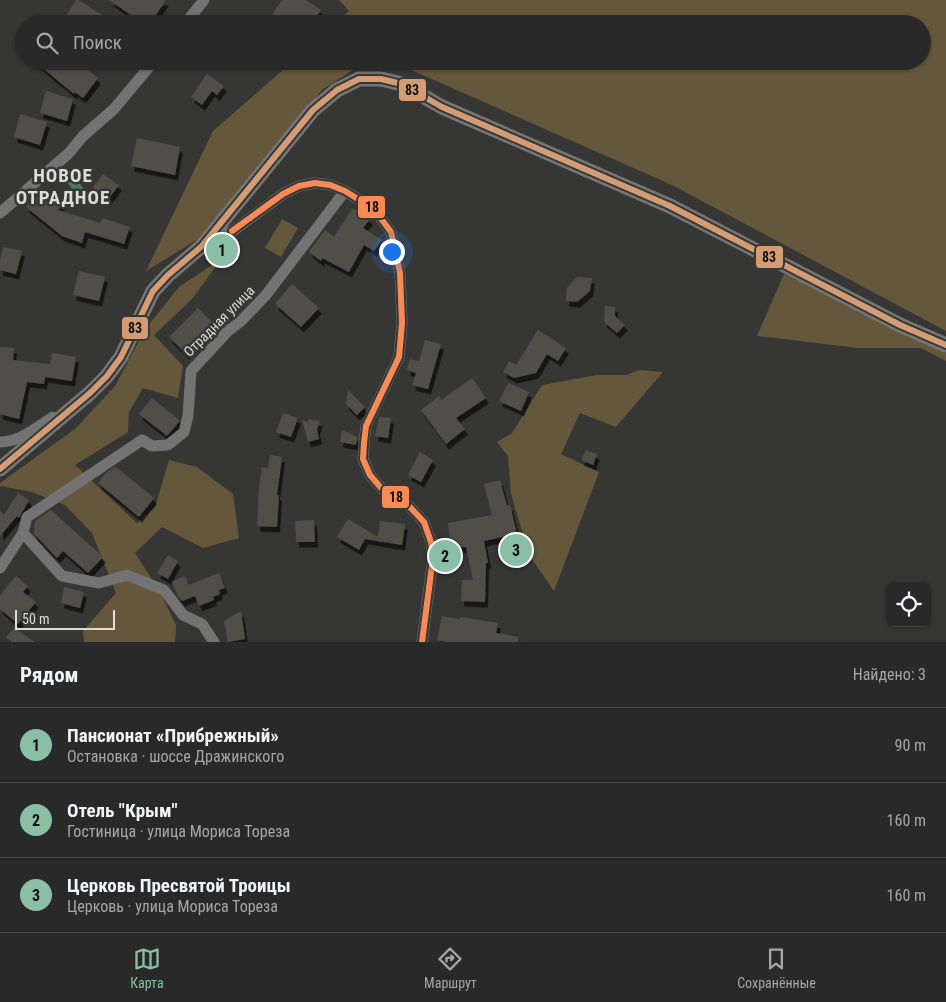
<!DOCTYPE html>
<html lang="ru">
<head>
<meta charset="utf-8">
<style>
  :root { --surface:#282928; --page:#303130; --text:#f1f3f6; --muted:#a5a6a8; --line:#444545; --accent:#8abfa5 }
  body { margin:0; font-family:"Roboto Condensed",sans-serif; background:var(--page); color:var(--text) }
  .controls { position:absolute; right:15px; bottom:15px; display:grid; overflow:hidden; border-radius:8px; box-shadow:0 1px 4px #0004 }
  .controls button { width:45px; height:45px; display:grid; place-items:center; padding:0; border:0; border-bottom:1px solid var(--line); background:var(--surface); color:var(--text); font:25px sans-serif }
  .scale { position:absolute; left:15px; bottom:12px; width:100px; box-sizing:border-box; padding-left:5px; border:2px solid #dcdddb; border-top:0; font-size:14px; line-height:18px; white-space:nowrap; color:#dcdddb; -webkit-text-stroke:4px #373834; paint-order:stroke }
  .you { position:absolute; left:391px; top:251px; width:18px; height:18px; margin:-12px; border:4px solid #fff; border-radius:50%; background:#1a73e8; box-shadow:0 0 0 8px #1a73e833 }
  .badge { display:grid; place-items:center; width:32px; height:32px; border-radius:50%; background:var(--accent); color:#111; font-size:16px; font-weight:700 }
  .pin { position:absolute; translate:-50% -50%; border:2px solid #fff; box-shadow:0 1px 5px #0006 }
  .list { margin:0; padding:0; list-style:none }
  h2 { display:flex; justify-content:space-between; align-items:center; height:65px; margin:0; padding:0 20px; font-size:21px }
  h2 small { font-size:16px; font-weight:400; color:var(--muted) }
  .list li { display:grid; grid-template-columns:32px 1fr auto; gap:15px; align-items:center; box-sizing:border-box; height:75px; padding:0 20px; border-top:1px solid var(--line) }
  .list b { display:block; font-size:19px; white-space:nowrap }
  .list p { margin:0; font-size:16px; white-space:nowrap; color:var(--muted) }
  .list em { font-size:16px; font-style:normal; color:var(--muted) }
  .icon { flex:none; width:28px; height:28px; fill:none; stroke:currentColor; stroke-width:2; stroke-linecap:round; stroke-linejoin:round }
  .map { position:relative; flex:none; width:946px; height:642px; overflow:hidden }
  .search { position:absolute; background:var(--surface); box-shadow:0 1px 4px #0004; left:15px; right:15px; top:15px; height:55px; display:flex; align-items:center; gap:12px; box-sizing:border-box; padding:0 18px; border-radius:28px; color:var(--muted); font-size:19px }
  .sheet { height:290px; background:var(--surface) }
  nav { display:flex; justify-content:space-around; align-items:center; box-sizing:border-box; height:70px; border-top:1px solid var(--line); background:var(--surface); font-size:14px; color:var(--muted) }
  nav a { display:grid; justify-items:center; gap:2px }
  nav .on { color:var(--accent) }
  .map>svg:first-child { display:block }
  .green { fill:#65573b }
  .water { fill:#4c795d }
  .building { fill:#505046; filter:url(#shadow) }
  .lines { fill:none; stroke-linecap:round; stroke-linejoin:round }
  .minor { stroke:#727372; stroke-width:11 }
  .secondary { stroke:#757575; stroke-width:15 }
  .bus-1-casing { stroke:#373834; stroke-width:10 }
  .bus-2-casing { stroke:#373834; stroke-width:10 }
  .bus-1 { stroke:#f98a56; stroke-width:6 }
  .bus-2 { stroke:#d39c74; stroke-width:6 }
  .labels { text-anchor:middle; dominant-baseline:central; stroke-width:5; stroke-linejoin:round; paint-order:stroke }
  .street-label { font-size:14px; fill:#dcdddb; stroke:#373834 }
  .district-label { font-size:19px; font-weight:bold; letter-spacing:1px; fill:#dcdddb; stroke:#373834 }
  .line-badge { stroke:#373834; stroke-width:2 }
  .pale-badge-label { font-size:14px; text-anchor:middle; font-weight:bold; fill:#111 }
</style>
</head>
<body>
<div class="map">
<svg width="946" height="642" viewBox="0 0 946 642">
  <defs>
    <filter id="shadow"><feDropShadow dx="3" dy="5.5" stdDeviation="0" flood-color="#0009"/></filter>
  </defs>
  <rect width="100%" height="100%" fill="#363735"/>
  <path class="green" d="M339,0H946V331L672,185L391,61H922V24H335L349,11Z
    M293,61H367L322,90L208,233L146,271L213,131Z
    M282,219L298,228L281,257L265,248Z
    M221,259L193,298L154,335L183,366L178,398L143,388L129,412L128,432L75,465L137,523L155,507L169,460L197,467L233,494L239,538L203,548L162,527L135,553L159,590L176,625L175,642H84L83,631L116,593L92,533L65,505L32,492L0,486V483L75,429L115,386L146,328L179,287Z
    M784,274L884,320L946,353V361L921,348H858L757,336Z
    M639,370L663,372L616,427L580,413L561,454L599,472L554,591L529,555L511,494L508,456L497,442L512,433L542,385L597,375H626Z"/>
  <path class="water" d="M73,175L84,189L77,195L66,181Z"/>
  <path class="building" d="M76,0H78L104,16L99,24H61Z
    M109,0H166L150,24H144Z
    M282,0H306L321,10L312,24H286L272,15Z
    M34,61H76L98,78L83,98L75,92L74,94Z
    M207,74L224,86L217,95L212,91L202,105L191,97Z
    M46,91L73,99L67,121L40,113Z
    M20,114L47,122L40,145L14,137Z
    M137,138L180,147L175,175L131,166Z
    M103,174L119,185L107,201L91,190Z
    M41,188L62,205L58,210L100,223L102,218L130,227L124,244L85,232L82,243L62,236L26,207Z
    M353,208L370,219L363,228L382,240L374,251L364,245L349,272L322,258L321,261L309,252L325,230L334,237Z
    M3,247L22,251L16,274L0,270V260Z
    M79,271L105,277L99,301L73,295Z
    M577,277L592,278L590,291L577,302L566,301L567,288Z
    M292,284L319,308L301,327L275,304Z
    M605,306L615,307V316L625,325L617,333L604,322Z
    M198,308L215,325L186,354L169,337Z
    M538,330L566,348L558,361L547,354L536,373L514,378L503,372L509,361L516,365Z
    M425,340L441,344L428,389L412,385L416,373L407,370L410,359L419,361Z
    M0,347L14,348L13,360L50,364L52,353L76,357L72,381L45,377L44,384L27,382L19,419L0,414Z
    M472,378L486,398L456,418L465,429L446,444L421,410L439,396L441,400Z
    M508,383L529,392L521,411L499,401Z
    M348,390L365,407L357,415L346,404Z
    M152,398L179,420L178,423L167,436L139,414Z
    M283,413L298,418L291,437L276,432Z
    M379,417L391,418L388,438L375,436Z
    M309,419L320,421L317,429L319,439L308,442L302,420L308,422Z
    M342,430L357,437L356,445L340,442Z
    M586,450L597,454L593,465L581,460Z
    M420,452L433,460L421,482L408,475Z
    M270,455L282,457L277,495H279L277,527L257,526L259,488L262,467L268,468Z
    M116,467L154,498L139,517L98,483L107,472Z
    M500,480L507,506L510,505L517,534L484,541L488,563H486L485,602L461,601L462,580H473L466,547L451,548L448,523L492,515L484,484Z
    M18,493L29,500L19,518L17,516L0,536V511L4,515Z
    M51,510L103,557L88,573L63,551L57,558L34,534L35,521Z
    M348,519L378,537L380,521L405,524L402,545L365,539L359,550L337,537Z
    M314,520L315,542H296L295,521Z
    M168,555L178,561L168,579L157,573Z
    M219,573L225,588L219,590L220,594L213,597L214,600L199,606L195,596L182,601L178,596L172,582L185,576L189,585Z
    M16,576L28,586L23,592L36,602L18,624L0,609V595Z
    M64,587L84,592L80,608L61,603Z
    M241,611L245,639L228,642L224,621Z
    M442,616L460,619V617L498,623L496,633L518,637V642H447L437,640Z
    M14,628L35,642H12L6,637Z"/>
  <g class="lines">
    <path class="minor" d="M185,24L204,0
      M0,213L69,153L83,136L114,109L154,61
      M204,245L234,230L283,194L299,186L315,183L330,185L345,191L374,209L391,232L400,273L402,323L399,357L366,426L364,443L363,459L370,475L382,489L408,505L424,522L431,542L433,558L422,642
      M0,442C20,442 37,427 53,417
      M23,533L62,576L99,583L127,575L164,590L183,615L202,624L214,642
      M0,568L23,533L27,517L142,440L152,446L168,445L184,432L188,416L191,371L227,332L241,321L266,295L345,191"/>
    <path class="secondary" d="M0,469L90,393L107,376L121,357L153,291L168,275L202,246L313,110L337,90L359,79H381L402,84L442,107L670,206L900,325L946,345"/>
    <defs>
      <path id="bus-1" d="M232,231L283,194L299,186L315,183L330,185L345,191L374,209L391,232L400,273L402,323L399,357L366,426L364,443L363,459L370,475L382,489L408,505L424,522L431,542L433,558L422,642"/>
      <path id="bus-2" d="M0,469L90,393L107,376L121,357L153,291L168,275L202,246L313,110L337,90L359,79H381L402,84L442,107L670,206L900,325L946,345"/>
    </defs>
    <use href="#bus-1" class="bus-1-casing"/>
    <use href="#bus-2" class="bus-2-casing"/>
    <use href="#bus-1" class="bus-1"/>
    <use href="#bus-2" class="bus-2"/>
  </g>
  <g class="labels">
    <g class="street-label">
      <text transform="translate(219 321) rotate(-45)">Отрадная улица</text>
    </g>
    <g class="district-label">
      <text x="63" y="175">НОВОЕ<tspan x="63" dy="22">ОТРАДНОЕ</tspan></text>
    </g>
  </g>
  <g class="line-badge">
    <rect x="398" y="78" width="29" height="24" rx="5" fill="#d39c74"/>
    <rect x="357" y="195" width="29" height="24" rx="5" fill="#f98a56"/>
    <rect x="755" y="245" width="29" height="24" rx="5" fill="#d39c74"/>
    <rect x="121" y="316" width="28" height="24" rx="5" fill="#d39c74"/>
    <rect x="381" y="485" width="29" height="24" rx="5" fill="#f98a56"/>
  </g>
  <g class="pale-badge-label">
    <text x="412" y="95">83</text>
    <text x="372" y="212">18</text>
    <text x="769" y="262">83</text>
    <text x="135" y="333">83</text>
    <text x="396" y="502">18</text>
  </g>
</svg>
<div class="controls">
<button><svg class="icon" aria-label="locate" viewBox="0 0 24 24"><circle cx="12" cy="12" r="6"/><path d="M12 2v4M12 18v4M2 12h4M18 12h4"/></svg></button>
</div>
<div class="scale">50 m</div>
<div class="you"></div>
<div class="pin badge" style="left:222px;top:250px">1</div>
<div class="pin badge" style="left:445px;top:556px">2</div>
<div class="pin badge" style="left:516px;top:550px">3</div>
<div class="search"><svg class="icon" aria-label="search" viewBox="0 0 24 24"><circle cx="10" cy="10" r="6"/><path d="M15 15l6 6"/></svg>Поиск</div>
</div>
<section class="sheet">
<h2>Рядом<small>Найдено: 3</small></h2>
<ul class="list">
<li><span class="badge">1</span><div><b>Пансионат «Прибрежный»</b><p>Остановка · шоссе Дражинского</p></div><em>90 m</em></li>
<li><span class="badge">2</span><div><b>Отель &quot;Крым&quot;</b><p>Гостиница · улица Мориса Тореза</p></div><em>160 m</em></li>
<li><span class="badge">3</span><div><b>Церковь Пресвятой Троицы</b><p>Церковь · улица Мориса Тореза</p></div><em>160 m</em></li>
</ul>
</section>
<nav>
<a class="on"><svg class="icon" aria-label="map" viewBox="0 0 24 24"><path d="M3 6l6-2 6 2 6-2v14l-6 2-6-2-6 2zM9 4v14M15 6v14"/></svg>Карта</a>
<a><svg class="icon" aria-label="directions" viewBox="0 0 24 24"><path d="M12 3l9 9-9 9-9-9zM9 14v-3h6M13 9l2 2-2 2"/></svg>Маршрут</a>
<a><svg class="icon" aria-label="saved" viewBox="0 0 24 24"><path d="M7 4h10v16l-5-4-5 4z"/></svg>Сохранённые</a>
</nav>
</body>
</html>
